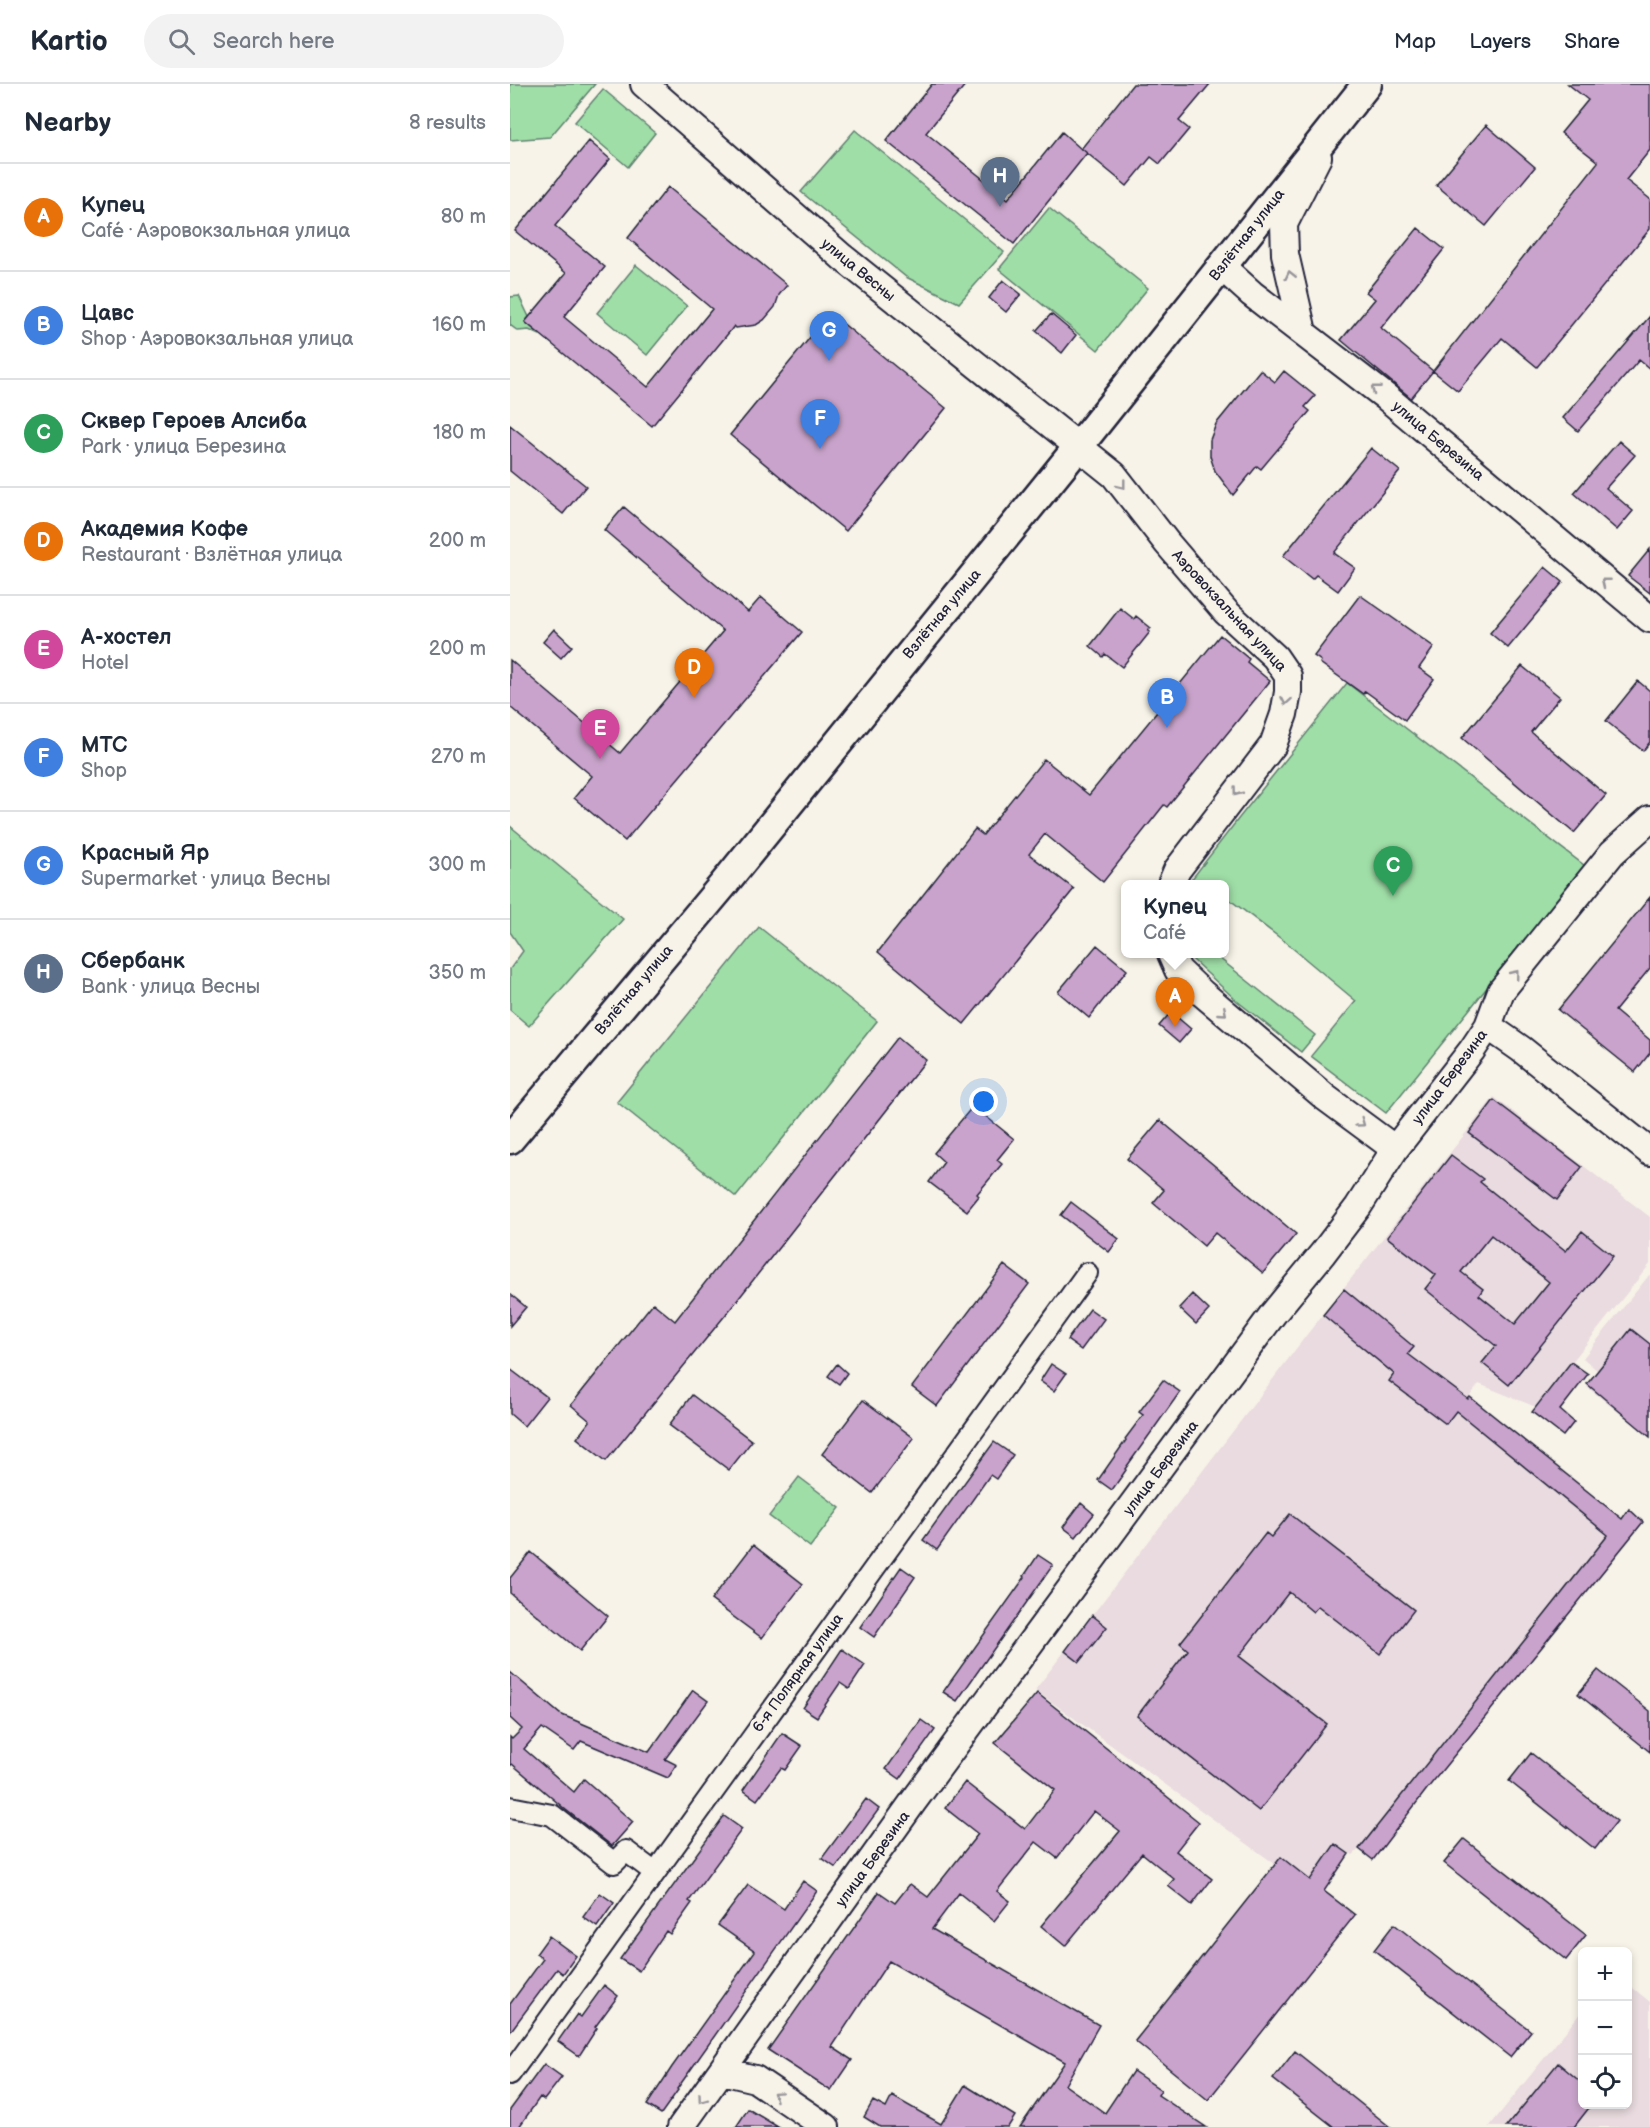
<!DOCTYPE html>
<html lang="en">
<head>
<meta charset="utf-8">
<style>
  :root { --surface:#fff; --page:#f2f2f3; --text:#1f2937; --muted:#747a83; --line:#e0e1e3; --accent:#0b8043 }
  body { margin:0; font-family:"Balsamiq Sans",sans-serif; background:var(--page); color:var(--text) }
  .controls { position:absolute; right:18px; bottom:18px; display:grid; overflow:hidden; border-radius:9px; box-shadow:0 3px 9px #0003 }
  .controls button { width:54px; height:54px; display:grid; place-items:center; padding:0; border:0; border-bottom:2px solid var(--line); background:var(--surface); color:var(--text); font:30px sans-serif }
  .you { position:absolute; left:474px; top:1018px; width:21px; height:21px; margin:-15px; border:4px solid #fff; border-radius:50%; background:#1a73e8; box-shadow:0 0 0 9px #1a73e833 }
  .badge { display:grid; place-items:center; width:39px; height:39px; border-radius:50%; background:var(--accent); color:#fff; font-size:20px; font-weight:700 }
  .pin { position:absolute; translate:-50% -50px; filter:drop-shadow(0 2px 3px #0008) }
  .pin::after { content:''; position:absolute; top:32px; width:21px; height:18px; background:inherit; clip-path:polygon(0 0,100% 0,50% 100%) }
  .popup { position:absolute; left:611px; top:796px; width:108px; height:78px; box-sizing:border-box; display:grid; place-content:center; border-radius:9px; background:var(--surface); filter:drop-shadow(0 2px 4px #0005); font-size:20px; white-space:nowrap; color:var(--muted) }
  .popup b { font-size:22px; color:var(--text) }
  .popup::after { content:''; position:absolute; left:50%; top:100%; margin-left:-12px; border:12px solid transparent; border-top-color:var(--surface) }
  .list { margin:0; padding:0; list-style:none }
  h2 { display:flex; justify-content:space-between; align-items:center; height:78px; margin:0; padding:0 24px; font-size:26px }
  h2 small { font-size:20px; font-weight:400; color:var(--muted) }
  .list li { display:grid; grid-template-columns:39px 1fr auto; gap:18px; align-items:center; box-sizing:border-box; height:108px; padding:0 24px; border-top:2px solid var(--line) }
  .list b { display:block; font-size:22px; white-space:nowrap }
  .list p { margin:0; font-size:20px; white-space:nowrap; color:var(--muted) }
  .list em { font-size:20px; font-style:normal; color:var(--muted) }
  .icon { flex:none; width:33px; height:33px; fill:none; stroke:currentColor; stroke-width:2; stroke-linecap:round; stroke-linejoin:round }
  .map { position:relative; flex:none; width:1140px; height:2043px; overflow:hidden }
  header { display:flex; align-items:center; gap:36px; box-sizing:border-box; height:84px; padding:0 30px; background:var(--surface); border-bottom:2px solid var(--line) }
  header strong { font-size:28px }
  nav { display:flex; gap:33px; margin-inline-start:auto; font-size:21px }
  .search { width:420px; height:54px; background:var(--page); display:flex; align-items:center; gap:15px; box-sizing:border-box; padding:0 21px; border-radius:33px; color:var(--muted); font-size:22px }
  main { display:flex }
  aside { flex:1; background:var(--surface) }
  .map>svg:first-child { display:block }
  .built { fill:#e9dbdf }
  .green { fill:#9fdea7; stroke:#608071; stroke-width:1.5 }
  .building { fill:#c9a3cb; stroke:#22223b; stroke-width:1.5; fill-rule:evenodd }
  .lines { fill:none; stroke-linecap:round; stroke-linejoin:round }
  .minor-casing { stroke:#22223b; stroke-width:24 }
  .tertiary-casing { stroke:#22223b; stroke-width:30 }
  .secondary-casing { stroke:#22223b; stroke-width:33 }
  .minor { stroke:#f7f3e8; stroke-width:20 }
  .tertiary { stroke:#f7f3e8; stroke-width:26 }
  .secondary { stroke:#f7f3e8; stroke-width:28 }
  .oneway { stroke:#97959a }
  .labels { text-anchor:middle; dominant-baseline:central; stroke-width:6; stroke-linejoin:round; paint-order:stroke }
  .street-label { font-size:15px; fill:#22223b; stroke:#f7f3e8 }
</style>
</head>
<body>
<header>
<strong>Kartio</strong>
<div class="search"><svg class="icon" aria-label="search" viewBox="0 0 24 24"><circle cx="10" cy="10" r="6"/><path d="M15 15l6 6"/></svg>Search here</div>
<nav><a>Map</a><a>Layers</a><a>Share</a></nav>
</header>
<main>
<aside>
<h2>Nearby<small>8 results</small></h2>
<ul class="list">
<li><span class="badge" style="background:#e8710a">A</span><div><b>Купец</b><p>Café · Аэровокзальная улица</p></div><em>80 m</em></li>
<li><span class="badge" style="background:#3f7fe0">B</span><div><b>Цавс</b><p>Shop · Аэровокзальная улица</p></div><em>160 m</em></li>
<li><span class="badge" style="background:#2e9e5b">C</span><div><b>Сквер Героев Алсиба</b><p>Park · улица Березина</p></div><em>180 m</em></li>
<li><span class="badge" style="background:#e8710a">D</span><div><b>Академия Кофе</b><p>Restaurant · Взлётная улица</p></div><em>200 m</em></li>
<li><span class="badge" style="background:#d1479c">E</span><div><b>А-хостел</b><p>Hotel</p></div><em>200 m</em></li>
<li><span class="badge" style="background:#3f7fe0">F</span><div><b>МТС</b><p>Shop</p></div><em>270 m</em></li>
<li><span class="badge" style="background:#3f7fe0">G</span><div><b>Красный Яр</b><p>Supermarket · улица Весны</p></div><em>300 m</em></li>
<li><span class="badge" style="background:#5c6f8a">H</span><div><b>Сбербанк</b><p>Bank · улица Весны</p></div><em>350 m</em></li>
</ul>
</aside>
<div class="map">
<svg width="1140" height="2043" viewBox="0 0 1140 2043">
  <rect width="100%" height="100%" fill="#f7f3e8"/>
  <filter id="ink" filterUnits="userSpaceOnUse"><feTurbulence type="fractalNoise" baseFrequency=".0167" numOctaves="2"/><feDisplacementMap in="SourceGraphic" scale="12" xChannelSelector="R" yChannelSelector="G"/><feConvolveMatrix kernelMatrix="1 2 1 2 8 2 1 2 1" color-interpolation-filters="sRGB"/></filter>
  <g filter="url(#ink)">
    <path class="built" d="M984,1013L1140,1133V1180L1026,1323L969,1300L948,1328L1098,1451L849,1765L843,1771L825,1760L801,1796L771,1773L765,1780L525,1606L795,1253Z
      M1140,1190V1353L1077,1303L1089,1288L1073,1274Z
      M1118,1900L1140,1918V2043H979L1072,1927V2020H1118Z"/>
    <path class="green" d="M0,0H85L40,53L0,56Z
      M93,5L145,49L118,83L65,38Z
      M345,46L494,168L449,219L396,193L291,108Z
      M539,124L638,204L588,266L489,185Z
      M126,181L177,222L137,271L87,229Z
      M9,212L19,233L15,238L30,251L19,246L8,247L0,241V213Z
      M837,599L1075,782L876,1029L801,972L846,917L774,857L715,812L714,800H678L729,734Z
      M0,742L113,835L19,942L0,926V885L13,867L0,848Z
      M249,843L367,937L226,1113L107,1018Z
      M679,870H704L805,951L791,968L727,917L683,876Z
      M289,1393L330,1424L300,1463L259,1432Z"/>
    <path class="building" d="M422,0H456L416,49L498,115L552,48L571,65L623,0H700L669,37L679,45L650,80L641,73L617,102L572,65L577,69L504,160L376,57Z
      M1058,0H1140V66L1116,96L1140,115V145L1027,283L992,254L948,307L923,287L901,314L831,256L865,215L856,208L908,144L934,165L871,244L923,287L1088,78L1051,49L1078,16Z
      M976,41L1025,83L976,142L926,101Z
      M79,57L100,75L45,142L95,183L54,233L138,303L202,225L118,154L158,103L277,201L269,211L265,223L254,236L246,241L226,244L224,242L221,246L142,342L15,238L56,189L5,147Z
      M493,196L511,210L496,228L479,214Z
      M320,229L436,324L336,447L220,351Z
      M541,230L566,251L552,269L526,247Z
      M1140,232V285L1129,276L1068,347L1053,334Z
      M750,286L765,298L774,287L805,312L795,323L800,327L751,385L747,382L723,411L705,387L700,372V356L706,340Z
      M0,341L76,402L53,430L0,387Z
      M1109,357L1125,371L1096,404L1123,427L1107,446L1064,409Z
      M861,364L890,387L824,469L845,484L828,507L806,491L802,495L773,472Z
      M114,423L238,528L251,513L292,548L115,757L64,714L82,692L0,623V576L110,669L213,547L94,446Z
      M1140,465V509L1118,492Z
      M1035,483L1053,498L998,564L980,549Z
      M850,511L924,563L909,584L924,595L895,636L855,607L853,610L810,579L811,577L804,572Z
      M610,524L624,535L626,532L641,544L638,547L640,548L612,583L595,570L593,573L580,562Z
      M44,545L62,562L51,574L33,558Z
      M710,551L739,575L737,578L760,597L657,723L654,721L593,798L535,750L519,770L564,805L454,940L368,868L465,745L473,751L534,675L579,711Z
      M1012,582L1050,613L1021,648L1096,711L1064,749L952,654Z
      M1128,597L1140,607V658L1133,667L1096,637Z
      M1140,813V884L1105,927L1140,956V969L1125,988L1048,926Z
      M587,861L617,886L579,934L548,908Z
      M661,928L681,945L669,959L649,942Z
      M388,953L416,976L222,1223L96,1377L67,1354L80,1337L61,1321L143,1219L165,1237Z
      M984,1016L1072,1083L1047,1116L959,1049Z
      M463,1022L504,1055L487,1076L492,1080L467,1110L469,1112L457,1127L419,1098L434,1078L424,1069Z
      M650,1036L786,1150L753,1189L705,1149L694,1162L643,1119L654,1106L617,1075Z
      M941,1071L973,1095L970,1098L1056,1167L1072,1147L1103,1172L999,1301L972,1279L986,1262L915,1205L926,1191L877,1153ZM981,1151L1039,1198L1005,1240L969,1211L973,1205L951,1188Z
      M561,1118L609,1155L599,1168L551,1131Z
      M494,1181L519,1200L427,1322L402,1303Z
      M834,1205L904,1263L898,1270L958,1315L960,1313L1112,1435L1119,1425L1133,1438L917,1705L863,1776L849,1765L1098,1451L946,1327L936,1340L879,1297L884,1290L813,1231Z
      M0,1210L16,1223L0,1242Z
      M682,1210L699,1226L686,1240L669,1224Z
      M580,1225L594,1235L571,1266L557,1256Z
      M1121,1245L1140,1260V1353L1077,1300Z
      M1061,1278L1078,1290L1050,1326L1064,1338L1053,1352L1022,1328Z
      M327,1280L337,1289L329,1300L318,1292Z
      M541,1280L556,1290L544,1307L530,1297Z
      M0,1285L37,1313L14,1342L0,1330Z
      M653,1296L670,1308L615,1385L616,1386L602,1406L588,1396L616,1356L615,1355L633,1331L629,1328Z
      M182,1311L242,1357L219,1386L159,1341Z
      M353,1316L404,1354L362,1409L312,1370Z
      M484,1358L503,1371L486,1395L480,1391L427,1466L413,1456Z
      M571,1419L584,1430L566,1453L553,1443Z
      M780,1430L904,1526L870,1570L808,1522L803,1528L779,1508L729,1572L817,1640L749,1727L627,1632L678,1566L670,1559L682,1544L756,1449L761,1453Z
      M243,1461L293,1500L252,1554L201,1516Z
      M21,1468L98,1532L70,1567L0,1509V1494Z
      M528,1471L543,1481L447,1617L433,1608L515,1493L514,1492Z
      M391,1483L405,1493L364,1553L350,1543Z
      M582,1531L597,1543L569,1578L555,1567Z
      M332,1565L355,1581L339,1605L330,1599L307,1633L293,1624Z
      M1088,1586L1140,1627V1668L1068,1610Z
      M0,1588L50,1630L139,1668L183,1606L198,1617L155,1675L167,1681L158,1694L71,1657L64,1666L32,1644L14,1665L64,1708L74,1695L123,1738L102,1762L56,1726L2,1680L0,1682V1653L2,1655L12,1645L0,1634Z
      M527,1609L689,1738L666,1767L702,1795L682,1821L658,1802L664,1795L632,1769L555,1862L531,1842L610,1747L584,1727L547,1774L526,1758L487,1807L500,1817L484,1837L449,1809L422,1845L589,1941L555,2001L595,2029L623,1987L651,2006L648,2011L696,2043H510L555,1978L379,1877L322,1963L342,1976L321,2007L258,1966L369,1808L385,1819L400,1800L418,1813L468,1750L435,1724L455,1698L515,1745L545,1706L485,1659Z
      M411,1636L425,1646L390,1695L376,1685Z
      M272,1649L292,1662L275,1686L271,1684L247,1716L233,1706Z
      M1021,1669L1107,1737L1085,1765L999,1697Z
      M356,1715L369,1725L326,1784L312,1774Z
      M214,1732L232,1745L179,1817L182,1819L160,1850L156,1847L129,1887L110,1875Z
      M954,1755L1076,1851L1056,1876L934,1779Z
      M825,1760L839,1770L814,1807L845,1831L698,2016L625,1957L771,1773L800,1796Z
      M293,1797L307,1807L167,2005L168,2006L151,2030L137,2021L162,1983L245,1867L208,1841L238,1801L274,1825Z
      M90,1809L104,1819L87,1843L73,1833Z
      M884,1840L1021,1947L1000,1973L864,1866Z
      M39,1852L66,1872L53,1890L47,1885L0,1948V1920L33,1875L26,1870Z
      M94,1901L108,1912L85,1943L87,1944L69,1972L48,1957L67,1930L71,1933Z
      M785,1967L880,2043H824L763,1995Z
      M1048,1979L1072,1999V2020H1082L1064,2043H996Z
      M34,1980L52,1993L34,2016L30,2013L9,2043H0V2026Z
      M455,2001L505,2032L498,2043H370L354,2033L363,2017L376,2024L382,2012L431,2040Z
      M238,2025L268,2043H226Z"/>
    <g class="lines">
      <defs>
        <path id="minor" d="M0,1723L42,1731L104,1779L116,1767L144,1788
          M0,1990L577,1189"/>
        <path id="tertiary" d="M134,0L332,173L604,391L657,459L716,528L765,573L778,592V608L774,630L763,661L667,786L661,800
          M712,183L742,210L876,313L1140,535
          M793,248L775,170L774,140L808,73
          M661,870L668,886L692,909L816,1014L885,1065
          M978,942L1011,965L1140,1068
          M212,1987L245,1995L316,2043
          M171,2043L403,1718L763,1230L813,1169L848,1123L885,1065L962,966L978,942L991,907L1102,769L1140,735"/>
        <path id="secondary" d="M0,1055L213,801L568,363L857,0"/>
      </defs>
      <use href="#minor" class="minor-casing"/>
      <use href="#tertiary" class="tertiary-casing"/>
      <use href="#secondary" class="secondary-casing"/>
      <use href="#minor" class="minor"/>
      <use href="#tertiary" class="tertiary"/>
      <use href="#secondary" class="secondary"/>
    </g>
    <defs><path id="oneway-chevron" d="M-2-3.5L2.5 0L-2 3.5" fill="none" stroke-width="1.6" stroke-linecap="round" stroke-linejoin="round" transform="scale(1.5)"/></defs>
    <g class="oneway">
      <use href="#oneway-chevron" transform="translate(780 191) rotate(-103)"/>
      <use href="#oneway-chevron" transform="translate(865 305) rotate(-142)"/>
      <use href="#oneway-chevron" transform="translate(612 401) rotate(52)"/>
      <use href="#oneway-chevron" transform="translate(1095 498) rotate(-141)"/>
      <use href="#oneway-chevron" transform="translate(776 617) rotate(100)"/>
      <use href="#oneway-chevron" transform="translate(727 708) rotate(127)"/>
      <use href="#oneway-chevron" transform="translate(1005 890) rotate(-51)"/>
      <use href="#oneway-chevron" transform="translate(713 928) rotate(41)"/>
      <use href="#oneway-chevron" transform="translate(851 1039) rotate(36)"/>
      <use href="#oneway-chevron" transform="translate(267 2011) rotate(-146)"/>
      <use href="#oneway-chevron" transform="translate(192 2015) rotate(126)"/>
    </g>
  </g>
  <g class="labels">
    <g class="street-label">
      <text transform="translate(737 151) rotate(-52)">Взлётная улица</text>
      <text transform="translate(348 186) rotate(39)">улица Весны</text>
      <text transform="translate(928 357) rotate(40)">улица Березина</text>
      <text transform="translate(719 527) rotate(47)">Аэровокзальная улица</text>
      <text transform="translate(432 530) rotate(-50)">Взлётная улица</text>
      <text transform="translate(124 906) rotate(-50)">Взлётная улица</text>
      <text transform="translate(940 993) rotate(-53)">улица Березина</text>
      <text transform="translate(651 1384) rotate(-53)">улица Березина</text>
      <text transform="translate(288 1589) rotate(-54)">6-я Полярная улица</text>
      <text transform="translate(363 1775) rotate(-54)">улица Березина</text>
    </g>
  </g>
</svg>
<div class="controls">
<button>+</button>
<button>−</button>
<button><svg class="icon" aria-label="locate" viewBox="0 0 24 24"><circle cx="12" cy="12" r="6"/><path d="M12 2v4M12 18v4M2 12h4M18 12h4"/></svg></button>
</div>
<div class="you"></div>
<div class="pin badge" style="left:665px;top:943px;background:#e8710a">A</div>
<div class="popup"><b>Купец</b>Café</div>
<div class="pin badge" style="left:657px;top:644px;background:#3f7fe0">B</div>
<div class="pin badge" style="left:883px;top:812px;background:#2e9e5b">C</div>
<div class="pin badge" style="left:184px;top:614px;background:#e8710a">D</div>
<div class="pin badge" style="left:90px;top:675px;background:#d1479c">E</div>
<div class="pin badge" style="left:310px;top:365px;background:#3f7fe0">F</div>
<div class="pin badge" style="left:319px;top:277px;background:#3f7fe0">G</div>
<div class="pin badge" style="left:490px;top:123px;background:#5c6f8a">H</div>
</div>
</main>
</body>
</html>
